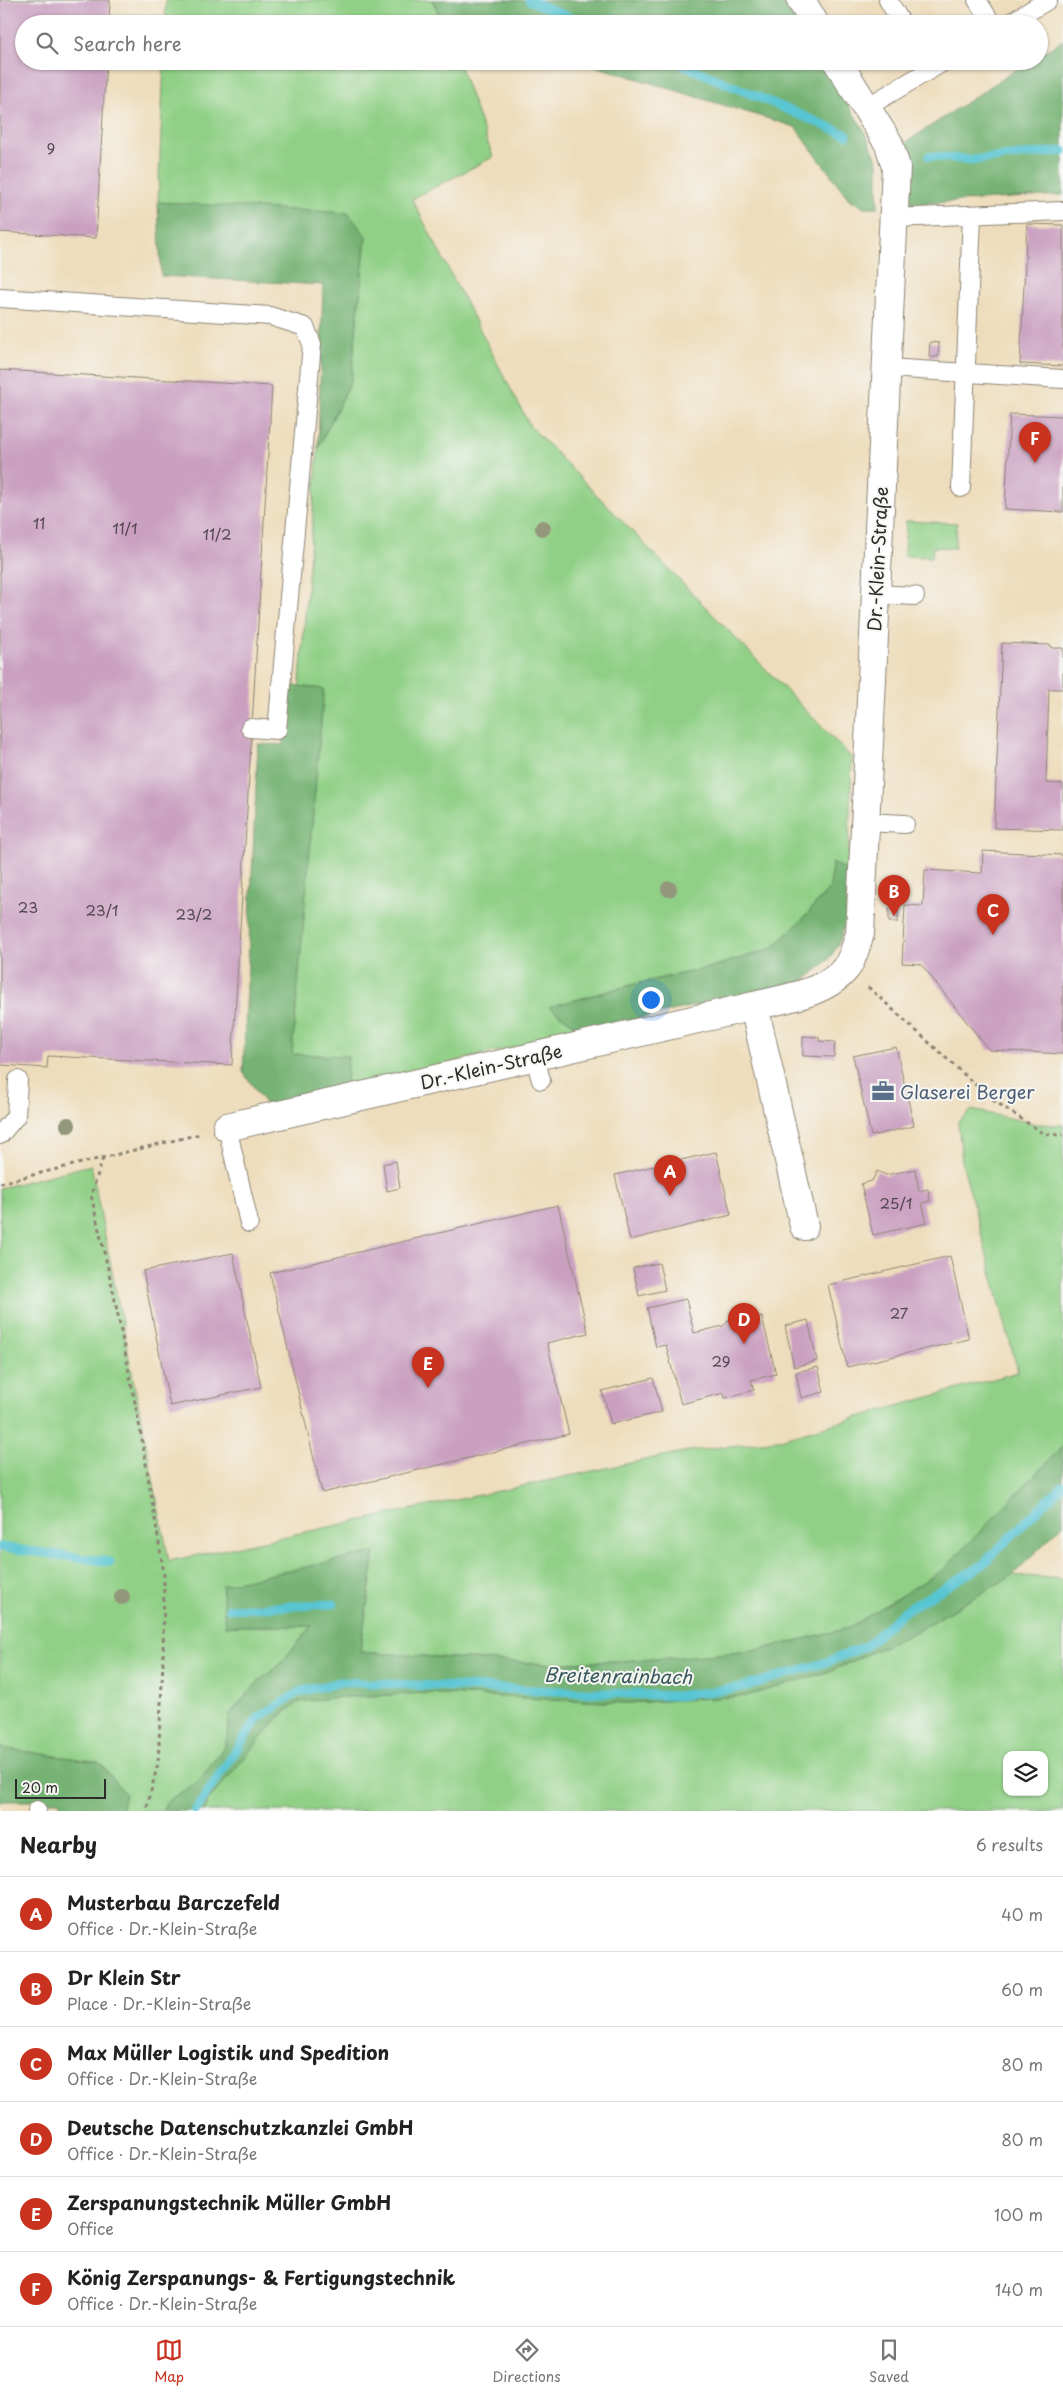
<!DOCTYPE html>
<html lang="en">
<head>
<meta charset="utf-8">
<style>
  :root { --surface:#fff; --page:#f2f2f2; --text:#222; --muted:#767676; --line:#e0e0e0; --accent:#c8321e }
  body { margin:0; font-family:"Playpen Sans",sans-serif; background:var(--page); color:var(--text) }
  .controls { position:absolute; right:15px; bottom:15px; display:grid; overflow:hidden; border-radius:10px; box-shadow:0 1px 4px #0004 }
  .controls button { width:45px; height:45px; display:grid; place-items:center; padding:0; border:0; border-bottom:1px solid var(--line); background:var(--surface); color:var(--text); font:25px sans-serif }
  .scale { position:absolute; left:15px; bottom:12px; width:91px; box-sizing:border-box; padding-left:5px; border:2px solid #2b2b2b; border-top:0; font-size:14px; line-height:18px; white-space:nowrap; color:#2b2b2b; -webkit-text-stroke:4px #f6f6f2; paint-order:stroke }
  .you { position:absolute; left:650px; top:999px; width:18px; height:18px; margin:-12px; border:4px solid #fff; border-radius:50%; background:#1a73e8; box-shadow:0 0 0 8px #1a73e833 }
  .badge { display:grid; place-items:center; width:32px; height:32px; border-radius:50%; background:var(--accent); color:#fff; font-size:16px; font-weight:700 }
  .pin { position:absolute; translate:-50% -41px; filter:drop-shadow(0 1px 2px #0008) }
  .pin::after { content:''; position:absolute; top:26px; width:18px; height:15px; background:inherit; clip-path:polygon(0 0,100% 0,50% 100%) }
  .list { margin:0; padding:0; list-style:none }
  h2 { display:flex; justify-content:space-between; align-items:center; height:65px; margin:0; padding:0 20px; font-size:21px }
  h2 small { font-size:16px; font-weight:400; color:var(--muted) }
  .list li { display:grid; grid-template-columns:32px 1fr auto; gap:15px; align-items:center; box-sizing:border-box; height:75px; padding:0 20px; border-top:1px solid var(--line) }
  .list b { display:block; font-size:19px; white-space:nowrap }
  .list p { margin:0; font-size:16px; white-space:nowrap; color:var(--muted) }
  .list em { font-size:16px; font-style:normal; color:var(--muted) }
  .icon { flex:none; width:28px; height:28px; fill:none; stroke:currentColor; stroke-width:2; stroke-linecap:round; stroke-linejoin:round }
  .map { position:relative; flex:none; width:1063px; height:1811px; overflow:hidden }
  .search { position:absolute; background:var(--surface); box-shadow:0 1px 4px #0004; left:15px; right:15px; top:15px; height:55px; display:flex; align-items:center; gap:12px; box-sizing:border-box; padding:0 18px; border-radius:28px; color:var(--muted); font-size:19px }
  .sheet { height:515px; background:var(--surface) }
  nav { display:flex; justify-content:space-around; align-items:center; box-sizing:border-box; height:70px; border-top:1px solid var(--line); background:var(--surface); font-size:14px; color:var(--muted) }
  nav a { display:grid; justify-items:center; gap:2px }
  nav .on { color:var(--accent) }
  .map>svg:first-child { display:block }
  .green { fill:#90d086; stroke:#5e7e58; fill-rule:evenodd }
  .forest { fill:#74b273; stroke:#506e4f }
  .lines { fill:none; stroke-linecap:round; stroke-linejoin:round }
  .stream { stroke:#59c5d3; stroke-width:9 }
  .building { fill:#caa0c1 }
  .lane-casing { stroke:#8c8474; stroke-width:20 }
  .street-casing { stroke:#8c8474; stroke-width:30 }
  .path { stroke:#8c8474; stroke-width:3; stroke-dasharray:4 4; stroke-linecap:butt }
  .lane { stroke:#fff; stroke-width:18 }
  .street { stroke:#fff; stroke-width:28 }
  .tree { fill:#93977b }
  .labels { text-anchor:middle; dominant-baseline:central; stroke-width:4; stroke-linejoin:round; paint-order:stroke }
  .number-label { font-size:15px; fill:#534850 }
  .street-label { font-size:18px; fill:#2b2b2b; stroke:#f6f6f2 }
  .service-label { font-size:18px; fill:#4e5e75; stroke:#f6f6f2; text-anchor:start }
  .water-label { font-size:19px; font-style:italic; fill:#39595d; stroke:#f6f6f2 }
</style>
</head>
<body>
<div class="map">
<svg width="1063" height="1811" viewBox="0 0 1063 1811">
  <rect width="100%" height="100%" fill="#f6f6f2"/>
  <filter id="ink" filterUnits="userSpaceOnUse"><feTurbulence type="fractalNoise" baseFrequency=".02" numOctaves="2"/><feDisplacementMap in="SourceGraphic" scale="10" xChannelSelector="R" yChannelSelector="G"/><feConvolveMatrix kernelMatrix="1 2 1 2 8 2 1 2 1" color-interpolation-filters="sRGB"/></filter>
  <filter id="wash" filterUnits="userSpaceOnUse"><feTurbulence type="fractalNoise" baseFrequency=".0096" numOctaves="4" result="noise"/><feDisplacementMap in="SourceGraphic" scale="20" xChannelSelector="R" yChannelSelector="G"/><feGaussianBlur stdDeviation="1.12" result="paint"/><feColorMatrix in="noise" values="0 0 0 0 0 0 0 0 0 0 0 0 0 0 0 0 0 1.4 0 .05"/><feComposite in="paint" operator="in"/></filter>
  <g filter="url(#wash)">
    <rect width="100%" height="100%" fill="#eeddbc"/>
    <path class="green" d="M166,0H432L444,24H165Z
      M164,61H458L493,157L412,199L530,426L852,758L848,871L832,863L830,888L801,921L771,949L712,967L635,984L550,1007L583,1031L267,1106L318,448L351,381L366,236L158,202Z
      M906,521L957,523L955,548L933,547L932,557L904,556Z
      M972,1110L1037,1124L1063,1125V1446L944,1569L849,1628L754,1651L658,1659L546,1664L360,1652L375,1553L225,1626H312L281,1663L258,1682L230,1714L226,1744L199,1781L166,1802L163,1811H121L125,1794L99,1762L0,1748V1188L91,1165L169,1561L682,1452L777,1440L1018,1372L962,1162L958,1122Z
      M1013,1575L1063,1579V1811H205L207,1802L277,1719L298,1702L328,1698L425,1693L627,1703L746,1696L831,1671L913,1633ZM1007,1755H1044V1792H1007Z"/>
    <path class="forest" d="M432,0H782L797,24H455L443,20Z
      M1063,40V195L911,204L905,143L1029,61H1039V55Z
      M579,61H820L864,130L878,162V207H864L849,199L795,127Z
      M158,202L348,213L366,236L351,381L318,448L323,285L161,276Z
      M290,685L324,689L292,1054L348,1056L346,1088L267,1106L243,1072L258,744L283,745Z
      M832,863L848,871C844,924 852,947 803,981L583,1031L549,1007L635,984L712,967L771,949L801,921L830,888Z
      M1063,1446V1525L1013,1575L913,1633L830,1671L746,1696L627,1703L425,1693L328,1698L298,1702L277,1719L207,1802L205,1811H163L166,1802L199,1781L226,1744L230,1714L258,1682L281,1663L312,1626H225L222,1585L375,1552L360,1652L546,1664L658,1659L754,1651L849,1628L944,1569Z
      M0,1748L99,1762L125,1794L121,1811H60V1801H0Z"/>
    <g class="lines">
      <path class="stream" d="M529,0L585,24
        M674,61L847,135
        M929,156L971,160L1063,151
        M0,1547L110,1562
        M229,1609L334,1604
        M195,1811L258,1718L299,1692L341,1682L677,1696L743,1687L827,1662L866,1646L903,1612L981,1566L1063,1485"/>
    </g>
    <g id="blocks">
      <path class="building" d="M0,0H110L109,24H24V61H106L96,238L0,232Z
        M1027,224L1063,225V366L1020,364Z
        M930,342L939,343L938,357H929Z
        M0,370L272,386L232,1065L48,1056L47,1068L0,1065Z
        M1010,414L1063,416V512L1005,509Z
        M1002,643L1051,645V648H1063V689H1049L1046,783L1063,784V830L994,828Z
        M983,851L1063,855V1054L989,1050L921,964L902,963L905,905L923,906L925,870L982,873Z
        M889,909H898V922H889Z
        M803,1036L819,1037V1041L835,1042L834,1057L803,1056Z
        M896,1047L914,1126L871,1136L853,1056Z
        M716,1152L731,1215L630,1240L615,1175Z
        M396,1161L400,1188L387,1191L383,1164Z
        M915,1169L919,1191L928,1189L930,1201L922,1203L927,1223L873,1235L861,1184L872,1181L877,1171L886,1175Z
        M558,1205L588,1333L547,1343L569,1434L322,1493L270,1273Z
        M233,1253L261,1387L170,1406L143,1271Z
        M950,1256L969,1339L847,1367L828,1285Z
        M659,1263L665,1290L639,1296L633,1268Z
        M686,1299L694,1333L723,1326L740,1309L746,1320L762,1317L776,1374L751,1380L754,1390L725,1398L724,1393L681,1404L666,1345L656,1347L647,1308Z
        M808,1320L817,1361L794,1367L785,1326Z
        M818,1367L824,1392L801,1398L796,1372Z
        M653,1378L662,1412L611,1424L602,1391Z"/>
    </g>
  </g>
  <g filter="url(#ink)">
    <use href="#blocks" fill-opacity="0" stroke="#8c8474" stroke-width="1"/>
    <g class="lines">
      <defs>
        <path id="lane" d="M888,0L902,24
          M977,0L992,24
          M1008,24L1048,0
          M867,107L945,61
          M894,218L1063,211
          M0,298L270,316L305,327L312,344L277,730L250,728
          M887,368L1063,379
          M961,488L972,215
          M876,594L915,596
          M865,822L905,824
          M534,1055L541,1080
          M227,1127L249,1223
          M0,1135L16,1116L18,1080
          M37,1811V1810"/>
        <path id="street" d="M801,0L815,24
          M754,1006L804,1226
          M227,1127L754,1006C784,998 826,994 847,967C853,958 856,945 860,934L896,167L889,144L837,61"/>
      </defs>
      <use href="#lane" class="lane-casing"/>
      <use href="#street" class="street-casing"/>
      <path class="path" d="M868,987L990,1098L1044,1134L1063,1135
        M103,1158L91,1195L114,1295L141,1434L164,1574L163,1663L158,1763L146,1811
        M0,1183L200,1134"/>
      <use href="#lane" class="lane"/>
      <use href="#street" class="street"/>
    </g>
    <g class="tree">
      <circle cx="543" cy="528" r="8"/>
      <circle cx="669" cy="889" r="8"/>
      <circle cx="68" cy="1125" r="8"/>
      <circle cx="122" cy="1597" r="8"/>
    </g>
  </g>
  <defs>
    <symbol id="office-bare" viewBox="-9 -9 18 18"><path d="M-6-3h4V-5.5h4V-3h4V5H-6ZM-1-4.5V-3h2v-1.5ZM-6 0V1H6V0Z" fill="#5c6f8a" stroke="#f6f6f2" stroke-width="2.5" paint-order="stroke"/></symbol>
  </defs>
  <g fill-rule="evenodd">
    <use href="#office-bare" x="867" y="1075" width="32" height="32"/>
  </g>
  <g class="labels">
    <g class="number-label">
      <text x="51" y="147">9</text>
      <text x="39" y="522">11</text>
      <text x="125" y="527">11/1</text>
      <text x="217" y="533">11/2</text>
      <text x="28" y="906">23</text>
      <text x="102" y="909">23/1</text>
      <text x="194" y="913">23/2</text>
      <text x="896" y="1202">25/1</text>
      <text x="899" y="1312">27</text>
      <text x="721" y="1360">29</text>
    </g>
    <g class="street-label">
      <text transform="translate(877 559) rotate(-87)">Dr.-Klein-Straße</text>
      <text transform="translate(491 1066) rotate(-13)">Dr.-Klein-Straße</text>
    </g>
    <g class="service-label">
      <text x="900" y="1091">Glaserei Berger</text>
    </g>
    <g class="water-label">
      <text transform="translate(618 1675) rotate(1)">Breitenrainbach</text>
    </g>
  </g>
</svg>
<div class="controls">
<button><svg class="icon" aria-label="layers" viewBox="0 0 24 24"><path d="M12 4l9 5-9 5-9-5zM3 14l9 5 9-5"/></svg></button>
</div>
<div class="scale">20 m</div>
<div class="you"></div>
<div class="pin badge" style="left:670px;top:1196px">A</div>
<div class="pin badge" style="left:894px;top:916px">B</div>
<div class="pin badge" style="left:993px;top:935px">C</div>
<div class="pin badge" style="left:744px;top:1344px">D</div>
<div class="pin badge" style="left:428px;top:1388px">E</div>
<div class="pin badge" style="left:1035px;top:463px">F</div>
<div class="search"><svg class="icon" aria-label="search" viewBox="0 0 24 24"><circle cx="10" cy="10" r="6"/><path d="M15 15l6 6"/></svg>Search here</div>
</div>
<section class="sheet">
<h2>Nearby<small>6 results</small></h2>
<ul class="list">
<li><span class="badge">A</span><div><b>Musterbau Barczefeld</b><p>Office · Dr.-Klein-Straße</p></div><em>40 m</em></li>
<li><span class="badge">B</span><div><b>Dr Klein Str</b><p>Place · Dr.-Klein-Straße</p></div><em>60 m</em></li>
<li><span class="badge">C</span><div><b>Max Müller Logistik und Spedition</b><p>Office · Dr.-Klein-Straße</p></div><em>80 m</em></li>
<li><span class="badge">D</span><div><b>Deutsche Datenschutzkanzlei GmbH</b><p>Office · Dr.-Klein-Straße</p></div><em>80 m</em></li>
<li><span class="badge">E</span><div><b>Zerspanungstechnik Müller GmbH</b><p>Office</p></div><em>100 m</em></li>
<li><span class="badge">F</span><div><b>König Zerspanungs- &amp; Fertigungstechnik</b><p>Office · Dr.-Klein-Straße</p></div><em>140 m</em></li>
</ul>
</section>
<nav>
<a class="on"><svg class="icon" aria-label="map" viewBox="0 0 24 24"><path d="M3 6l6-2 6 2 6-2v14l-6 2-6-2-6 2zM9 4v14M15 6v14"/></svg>Map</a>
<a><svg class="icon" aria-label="directions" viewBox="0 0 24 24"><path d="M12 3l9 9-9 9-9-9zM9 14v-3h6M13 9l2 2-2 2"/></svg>Directions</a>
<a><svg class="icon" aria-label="saved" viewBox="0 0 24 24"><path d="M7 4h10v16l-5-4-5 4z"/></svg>Saved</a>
</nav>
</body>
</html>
